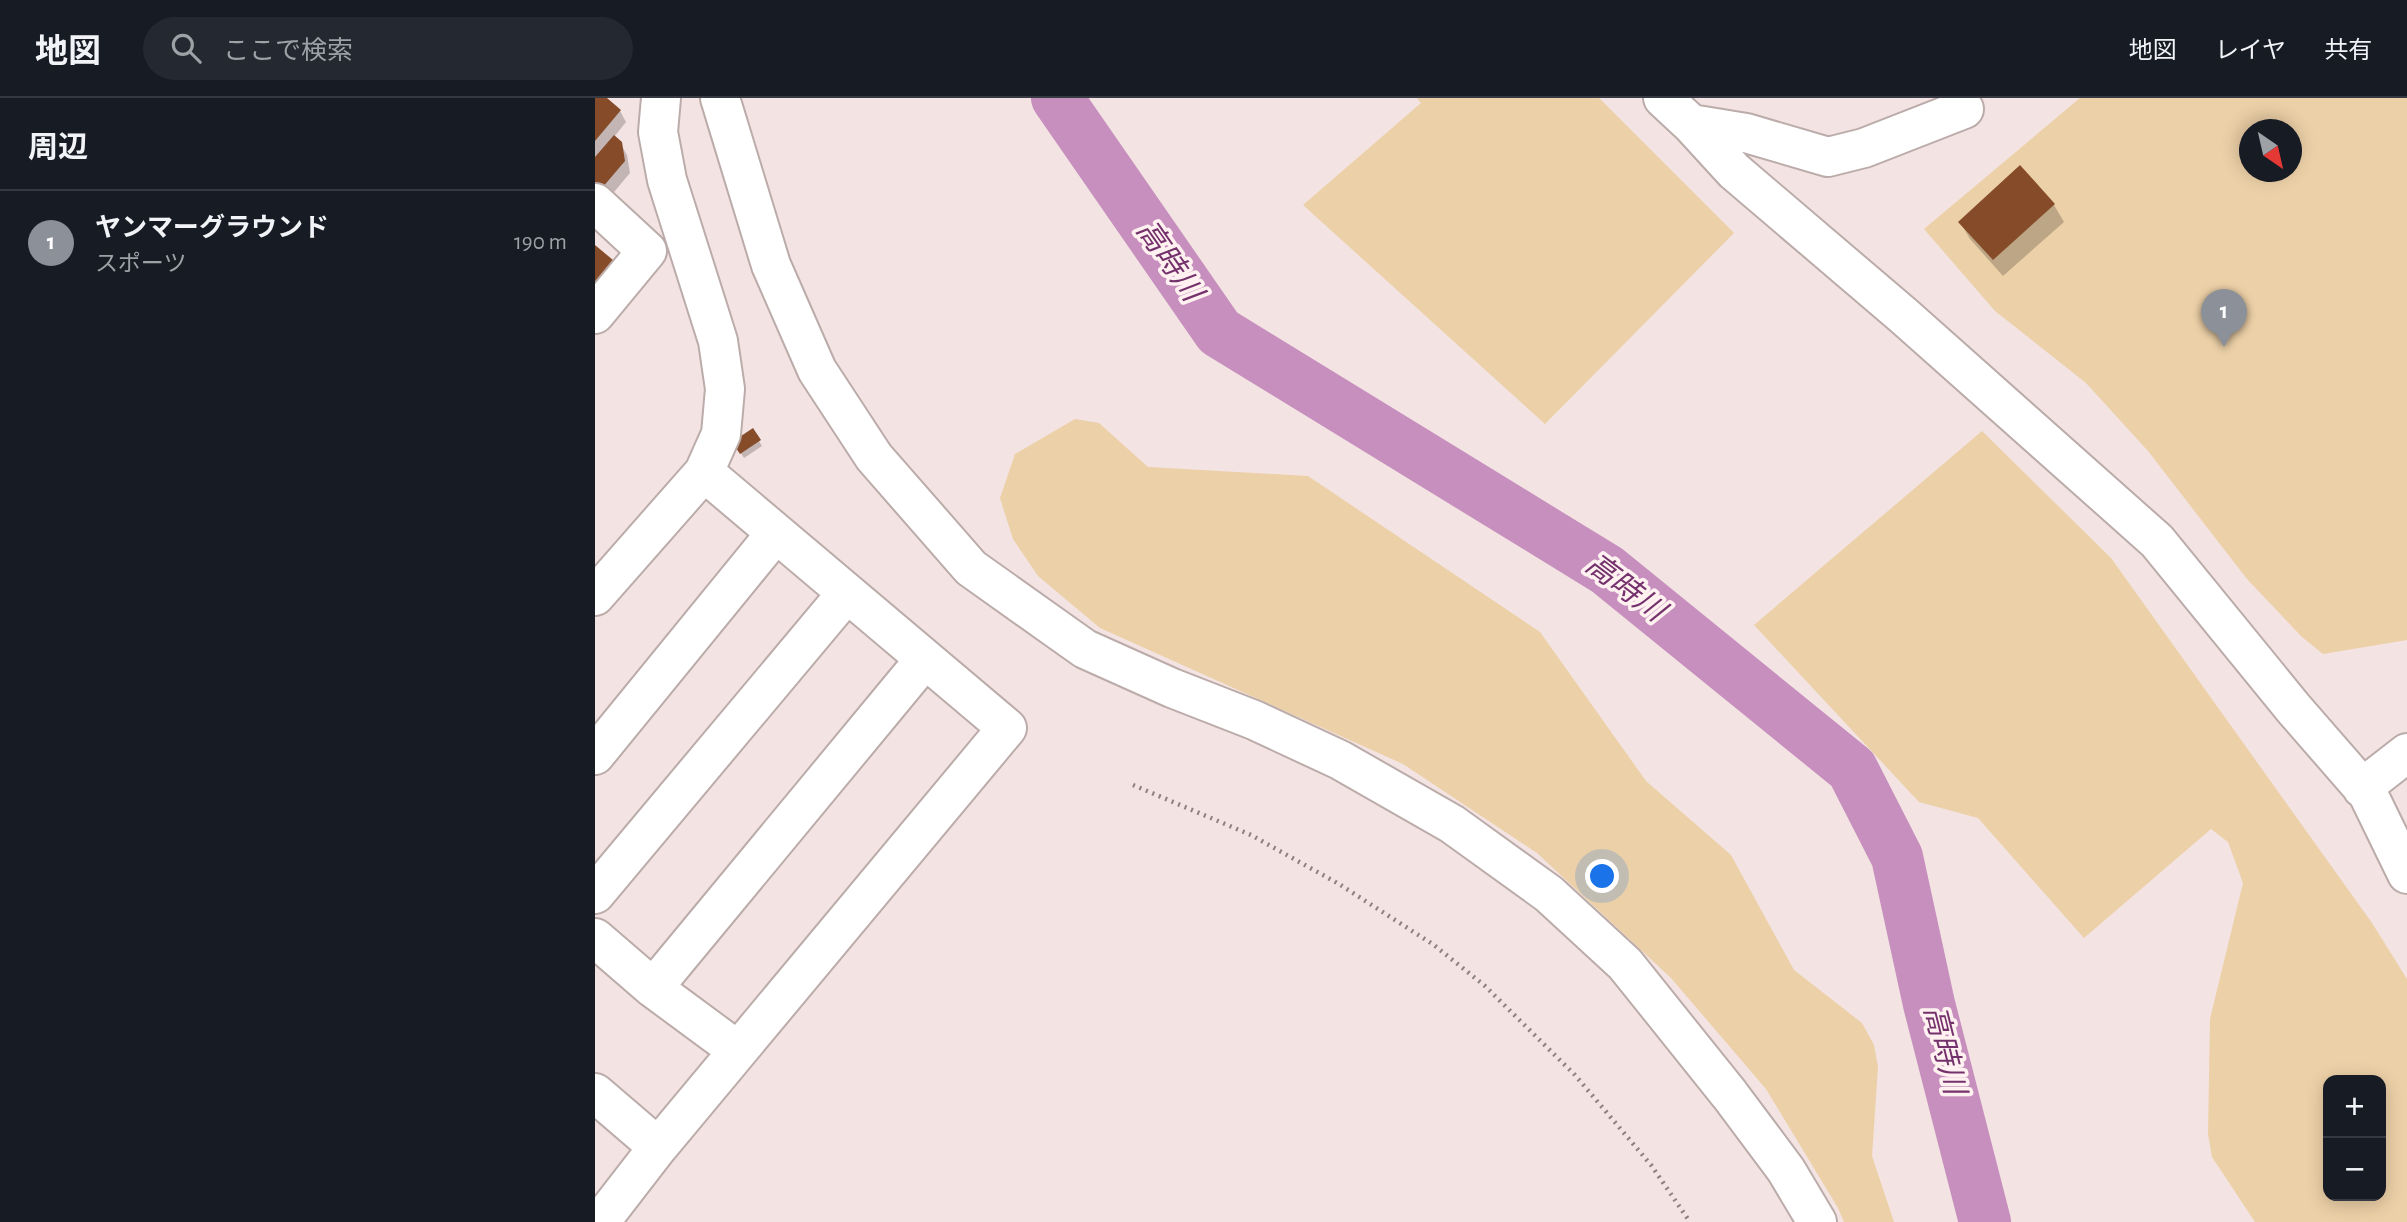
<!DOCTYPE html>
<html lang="ja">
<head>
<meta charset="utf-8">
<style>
  :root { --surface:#171b24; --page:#242831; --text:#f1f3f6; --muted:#9ea1a6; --line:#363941; --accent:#8c9099 }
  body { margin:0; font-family:"Alegreya Sans","Noto Sans JP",sans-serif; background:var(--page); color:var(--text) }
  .controls { position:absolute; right:21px; bottom:21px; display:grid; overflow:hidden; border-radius:14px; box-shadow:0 4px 18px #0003 }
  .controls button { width:63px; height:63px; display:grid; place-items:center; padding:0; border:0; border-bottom:2px solid var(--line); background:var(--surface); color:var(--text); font:35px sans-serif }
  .compass { position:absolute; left:1644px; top:21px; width:63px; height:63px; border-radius:50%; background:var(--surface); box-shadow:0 4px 18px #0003; rotate:146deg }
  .you { position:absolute; left:1008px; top:779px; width:24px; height:24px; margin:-18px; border:5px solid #fff; border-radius:50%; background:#1a73e8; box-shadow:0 0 0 10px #1a73e833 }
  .badge { display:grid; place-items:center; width:46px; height:46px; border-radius:50%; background:var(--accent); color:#fff; font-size:23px; font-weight:700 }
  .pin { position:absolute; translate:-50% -58px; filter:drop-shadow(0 2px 4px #0008) }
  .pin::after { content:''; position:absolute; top:37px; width:24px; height:21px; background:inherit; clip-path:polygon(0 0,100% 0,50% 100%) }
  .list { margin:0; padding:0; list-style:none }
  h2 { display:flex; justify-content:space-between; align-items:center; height:91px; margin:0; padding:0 28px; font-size:30px }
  h2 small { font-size:23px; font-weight:400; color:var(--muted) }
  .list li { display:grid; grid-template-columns:46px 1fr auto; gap:21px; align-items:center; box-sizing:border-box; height:105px; padding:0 28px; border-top:2px solid var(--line) }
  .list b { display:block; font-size:26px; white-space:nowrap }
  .list p { margin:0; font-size:23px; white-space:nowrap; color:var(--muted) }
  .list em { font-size:23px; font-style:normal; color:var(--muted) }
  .icon { flex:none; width:38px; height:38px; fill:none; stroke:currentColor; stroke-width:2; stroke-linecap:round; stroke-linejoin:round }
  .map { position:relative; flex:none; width:1812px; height:1124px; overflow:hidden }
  header { display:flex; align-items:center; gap:42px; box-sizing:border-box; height:98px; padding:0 35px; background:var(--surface); border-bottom:2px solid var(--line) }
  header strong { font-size:33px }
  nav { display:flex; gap:38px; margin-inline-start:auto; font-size:24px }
  .search { width:490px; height:63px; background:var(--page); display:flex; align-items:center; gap:18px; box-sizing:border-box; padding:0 24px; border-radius:38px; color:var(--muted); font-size:26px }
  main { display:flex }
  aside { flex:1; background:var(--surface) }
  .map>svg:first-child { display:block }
  .green { fill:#ecd0a7; fill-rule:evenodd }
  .shadow { fill:#0003 }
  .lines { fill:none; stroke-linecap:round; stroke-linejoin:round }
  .river { stroke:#c68fbe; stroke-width:52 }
  .building { fill:#864c29 }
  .minor-casing { stroke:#bbacaa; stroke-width:42 }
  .path { stroke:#8c8180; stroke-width:4.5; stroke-dasharray:2 5; stroke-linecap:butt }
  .minor { stroke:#fff; stroke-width:38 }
  .labels { text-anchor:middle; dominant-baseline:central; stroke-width:7; stroke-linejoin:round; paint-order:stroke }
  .water-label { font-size:30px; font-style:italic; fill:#74316c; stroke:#fef1f0 }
</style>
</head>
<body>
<header>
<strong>地図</strong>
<div class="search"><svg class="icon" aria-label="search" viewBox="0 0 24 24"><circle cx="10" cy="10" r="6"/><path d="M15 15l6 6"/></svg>ここで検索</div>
<nav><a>地図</a><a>レイヤ</a><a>共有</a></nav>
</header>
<main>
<aside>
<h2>周辺<small></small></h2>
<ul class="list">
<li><span class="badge">1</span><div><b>ヤンマーグラウンド</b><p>スポーツ</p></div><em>190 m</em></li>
</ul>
</aside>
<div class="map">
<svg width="1812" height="1124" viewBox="0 0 1812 1124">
  <rect width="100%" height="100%" fill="#f3e3e2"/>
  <path class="green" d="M822,0H1004L1139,135L950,326L708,107L826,5Z
    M1485,0H1812V542L1728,556L1707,539L1652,481L1553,353L1491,285L1400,213L1329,131ZM1654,32H1696V74H1654Z
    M480,321L504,325L553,369L713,378L945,534L1051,683L1136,757L1199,872L1267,925L1279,947L1283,969L1277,1058L1299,1124H1249L1243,1110L1171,991L1076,880L942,755L808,666L505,530L443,478L418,441L405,400L420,356Z
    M1387,333L1516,460L1777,825L1812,881V1124H1660L1617,1059L1613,1036L1615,921L1648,785L1633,744L1616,731L1489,840L1383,720L1324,704L1159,527ZM1733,982H1786V1098H1733Z"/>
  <path class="shadow" d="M0,0H9L25,13L31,24L19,39L25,45L32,57L35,75L14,100L0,89Z
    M1425,70L1459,107L1469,124L1408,178L1375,141L1365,124Z
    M157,332L167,348L149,360L139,345Z"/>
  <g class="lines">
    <path class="river" d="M462,0L624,234L1012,472L1257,671L1302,759L1334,906L1390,1124"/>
  </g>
  <path class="building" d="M0,0H12L26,12L0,43Z
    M19,37L27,44L30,63L7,90L0,84V59Z
    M1425,67L1460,106L1398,162L1363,124Z
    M0,147L24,167L0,198Z
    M158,330L166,342L145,356L137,344Z"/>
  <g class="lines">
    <defs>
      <path id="minor" d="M125,0L176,167L222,272L279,359L376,470L490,551L577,590L659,622L745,662L857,726L954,796L1030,866L1135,997L1191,1072L1222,1124
        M1068,0L1096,26L1139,73L1309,218L1562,443L1699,611L1773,696L1812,776
        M1096,26L1151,35L1233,59L1269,50L1369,11
        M0,105L52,153L0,216
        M0,498L109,374L126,336L130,291L123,243L72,82L63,34L66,0
        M0,657L181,435
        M1767,690L1812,655
        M0,796L252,495
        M0,840L58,890L142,952
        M58,890L330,561
        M0,995L63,1049
        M5,1124L63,1049L412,630L109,374"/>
    </defs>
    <use href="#minor" class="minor-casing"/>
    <path class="path" d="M538,687L656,737L744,786L839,847L890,888L980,977L1056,1067L1095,1124"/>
    <use href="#minor" class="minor"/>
  </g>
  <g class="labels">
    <g class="water-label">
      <text transform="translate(574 163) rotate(55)">高時川</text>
      <text transform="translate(1030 490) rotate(37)">高時川</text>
      <text transform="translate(1349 952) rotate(76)">高時川</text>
    </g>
  </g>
</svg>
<div class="controls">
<button>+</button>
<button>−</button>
</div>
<svg class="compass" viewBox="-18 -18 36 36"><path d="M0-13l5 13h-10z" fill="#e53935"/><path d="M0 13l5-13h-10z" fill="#9ea1a6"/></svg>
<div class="you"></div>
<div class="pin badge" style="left:1629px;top:249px">1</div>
</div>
</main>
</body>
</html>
